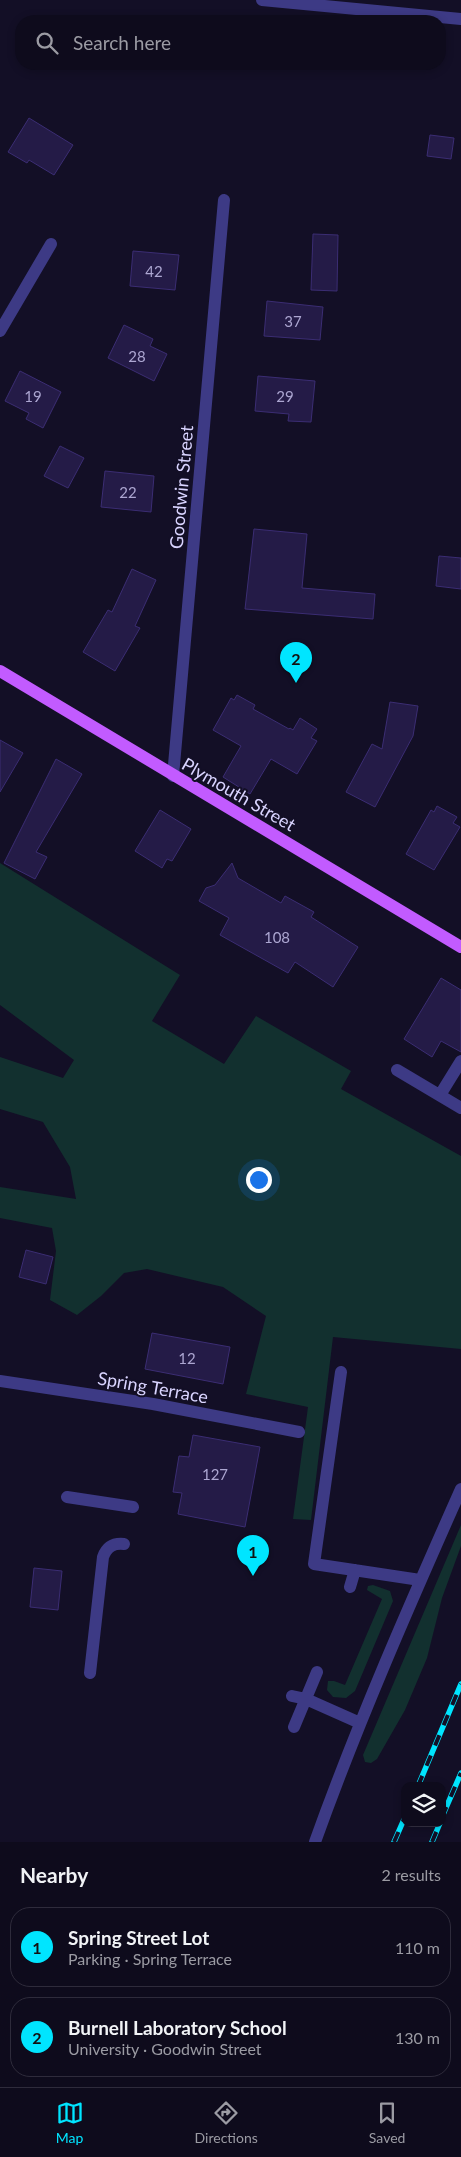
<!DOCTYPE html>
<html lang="en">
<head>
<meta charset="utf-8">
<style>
  :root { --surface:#0e0b1c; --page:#171425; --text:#f1f3f6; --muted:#9b9ba3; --line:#2e2b3b; --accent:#00e5ff }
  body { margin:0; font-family:Lato,sans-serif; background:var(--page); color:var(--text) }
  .controls { position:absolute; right:15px; bottom:15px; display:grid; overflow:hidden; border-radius:10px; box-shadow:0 2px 8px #0003 }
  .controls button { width:45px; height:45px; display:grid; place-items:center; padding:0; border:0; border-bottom:1px solid var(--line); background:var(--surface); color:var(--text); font:25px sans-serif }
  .you { position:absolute; left:258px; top:1179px; width:18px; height:18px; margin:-12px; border:4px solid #fff; border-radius:50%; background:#1a73e8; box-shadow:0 0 0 8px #1a73e833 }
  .badge { display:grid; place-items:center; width:32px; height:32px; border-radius:50%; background:var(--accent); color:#111; font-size:16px; font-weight:700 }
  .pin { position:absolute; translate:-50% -41px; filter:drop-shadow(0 1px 2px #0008) }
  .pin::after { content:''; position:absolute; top:26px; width:18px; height:15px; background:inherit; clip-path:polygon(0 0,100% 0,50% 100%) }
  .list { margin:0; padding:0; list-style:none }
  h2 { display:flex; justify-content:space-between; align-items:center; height:65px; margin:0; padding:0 20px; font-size:21px }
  h2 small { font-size:16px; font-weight:400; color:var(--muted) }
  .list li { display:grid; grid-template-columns:32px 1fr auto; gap:15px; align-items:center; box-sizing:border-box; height:80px; margin:0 10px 10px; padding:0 10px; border:1px solid var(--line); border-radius:20px }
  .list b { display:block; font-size:19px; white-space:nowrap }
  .list p { margin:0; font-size:16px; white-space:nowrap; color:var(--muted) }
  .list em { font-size:16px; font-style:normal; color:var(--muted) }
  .icon { flex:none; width:28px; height:28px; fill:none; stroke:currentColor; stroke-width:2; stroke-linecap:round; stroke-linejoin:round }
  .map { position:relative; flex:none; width:461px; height:1842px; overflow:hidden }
  .search { position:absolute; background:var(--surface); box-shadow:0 2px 8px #0003; left:15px; right:15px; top:15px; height:55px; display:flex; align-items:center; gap:12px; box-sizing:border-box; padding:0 18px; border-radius:20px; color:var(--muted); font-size:19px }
  .sheet { height:245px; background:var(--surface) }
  nav { display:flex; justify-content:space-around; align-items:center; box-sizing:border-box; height:70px; border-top:1px solid var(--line); background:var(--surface); font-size:14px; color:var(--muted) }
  nav a { display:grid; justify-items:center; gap:2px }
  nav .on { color:var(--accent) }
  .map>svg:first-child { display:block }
  .green { fill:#12302f }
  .building { fill:#241b47; stroke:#3b2d73 }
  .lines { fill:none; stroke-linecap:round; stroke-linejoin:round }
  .minor { stroke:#3d3a85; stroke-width:12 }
  .major { stroke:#c25bff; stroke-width:12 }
  .rail-casing { stroke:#00e5ff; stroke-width:5.5 }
  .rail { stroke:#130f26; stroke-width:4; stroke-dasharray:11; stroke-linecap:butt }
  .labels { text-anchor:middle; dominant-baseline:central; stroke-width:4; stroke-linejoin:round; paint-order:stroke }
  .number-label { font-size:15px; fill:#aca6d1 }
  .street-label { font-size:18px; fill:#d9d4ff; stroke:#130f26 }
</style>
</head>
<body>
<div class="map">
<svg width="461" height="1842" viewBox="0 0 461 1842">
  <rect width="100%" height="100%" fill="#130f26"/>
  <path class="green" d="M0,863L180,975L152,1021L224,1064L256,1016L351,1071L341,1089L461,1156V1349L333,1337L311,1520L293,1519L308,1407L246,1394L266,1316L223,1287L147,1269L124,1273L101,1296L77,1315L50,1300L56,1251L52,1228L0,1218V1187L76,1199L70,1167L43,1122L0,1109V1057L63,1078L74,1060L0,1005Z
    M461,1525V1546L442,1598L427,1658L405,1710L377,1759L371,1763L365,1762L363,1755Z
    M373,1585L390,1591L393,1601L355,1691L346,1698L333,1697L327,1690L328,1681H334L345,1685L382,1599L367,1590L368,1586Z"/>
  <path class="building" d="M29,118L73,145L54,175L29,160L27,163L8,152Z
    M430,135L454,138L451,159L427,156Z
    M313,234L338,235L337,291L311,290Z
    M133,251L179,255L175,290L130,286Z
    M267,301L323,307L320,340L264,336Z
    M124,325L153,339L150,346L167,354L154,381L108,358Z
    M20,371L61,392L43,428L26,419L29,413L5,401Z
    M258,376L315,381L311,422L288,421L289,414L255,411Z
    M60,446L84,458L68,488L44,476Z
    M105,471L154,476L151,512L101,507Z
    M254,529L307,534L302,588L375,594L373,619L245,609Z
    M439,556L461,558V589L436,586Z
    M132,569L156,580L135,626L140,628L115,671L83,652L108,610L112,612Z
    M237,695L255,705L253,709L289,729L290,728L293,730L300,718L317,729L311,738L317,741L297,774L271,759L250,794L223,777L241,746L213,730L231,698L234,700Z
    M390,702L418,706L413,736L375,807L346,792L372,744L382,749Z
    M0,740L23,753L0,792Z
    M56,759L82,774L36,852L47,857L35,879L4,863Z
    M437,806L457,817L453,823L460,827L434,870L406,854L431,810L434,812Z
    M160,810L191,829L172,861L167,859L162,868L135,851Z
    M232,863L238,878L281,903L285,896L314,912L311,917L358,947L333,987L295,962L288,973L220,935L229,918L199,901L206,888L215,885Z
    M441,978L461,990V1052L441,1041L432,1057L404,1039Z
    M26,1250L53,1257L46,1284L19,1277Z
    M152,1333L230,1347L223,1384L145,1369Z
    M193,1435L260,1447L245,1527L178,1514L182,1493L173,1492L179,1456L189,1457Z
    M34,1568L62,1571L58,1610L30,1607Z"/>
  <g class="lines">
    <path class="minor" d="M262,0L461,19
      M0,331L51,244
      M173,776L224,200
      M397,1070L461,1108
      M440,1095L461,1061
      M341,1372L314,1564L420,1580
      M0,1381L153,1404L299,1432
      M67,1497L133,1507
      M350,1587L355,1570
      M90,1673L103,1557C107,1546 114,1543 124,1544
      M292,1696L306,1699L360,1723
      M294,1727L317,1672
      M315,1842C358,1722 409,1606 461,1489"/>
    <path class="major" d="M0,671L461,947"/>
    <defs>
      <path id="rail" d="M418,1786L461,1684
        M442,1817L461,1773
        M394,1842L405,1817
        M432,1842L440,1823"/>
    </defs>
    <use href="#rail" class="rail-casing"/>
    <use href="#rail" class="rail"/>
  </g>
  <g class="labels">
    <g class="number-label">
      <text x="154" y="271">42</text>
      <text x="293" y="321">37</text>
      <text x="137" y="356">28</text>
      <text x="33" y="396">19</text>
      <text x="285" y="396">29</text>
      <text x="128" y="492">22</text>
      <text x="277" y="937">108</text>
      <text x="187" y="1358">12</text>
      <text x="215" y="1474">127</text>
    </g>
    <g class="street-label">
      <text transform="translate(181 487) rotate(-85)">Goodwin Street</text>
      <text transform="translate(239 794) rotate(30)">Plymouth Street</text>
      <text transform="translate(153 1387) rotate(10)">Spring Terrace</text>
    </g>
  </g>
</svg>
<div class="controls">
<button><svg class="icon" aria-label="layers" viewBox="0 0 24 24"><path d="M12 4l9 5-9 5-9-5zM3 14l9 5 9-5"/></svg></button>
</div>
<div class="you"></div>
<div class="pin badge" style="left:253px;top:1576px">1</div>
<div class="pin badge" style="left:296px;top:683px">2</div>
<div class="search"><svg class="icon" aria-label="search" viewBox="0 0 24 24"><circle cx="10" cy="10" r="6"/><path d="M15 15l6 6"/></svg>Search here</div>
</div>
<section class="sheet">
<h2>Nearby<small>2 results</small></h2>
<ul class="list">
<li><span class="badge">1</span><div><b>Spring Street Lot</b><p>Parking · Spring Terrace</p></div><em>110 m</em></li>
<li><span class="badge">2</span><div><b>Burnell Laboratory School</b><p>University · Goodwin Street</p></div><em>130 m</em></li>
</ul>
</section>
<nav>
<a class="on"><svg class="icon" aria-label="map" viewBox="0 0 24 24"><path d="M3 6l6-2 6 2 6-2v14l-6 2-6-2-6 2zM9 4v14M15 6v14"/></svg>Map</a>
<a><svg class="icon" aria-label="directions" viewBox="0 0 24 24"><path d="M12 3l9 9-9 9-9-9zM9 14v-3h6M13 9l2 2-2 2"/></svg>Directions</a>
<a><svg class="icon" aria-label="saved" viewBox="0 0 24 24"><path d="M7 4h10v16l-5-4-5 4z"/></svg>Saved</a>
</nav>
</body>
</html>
